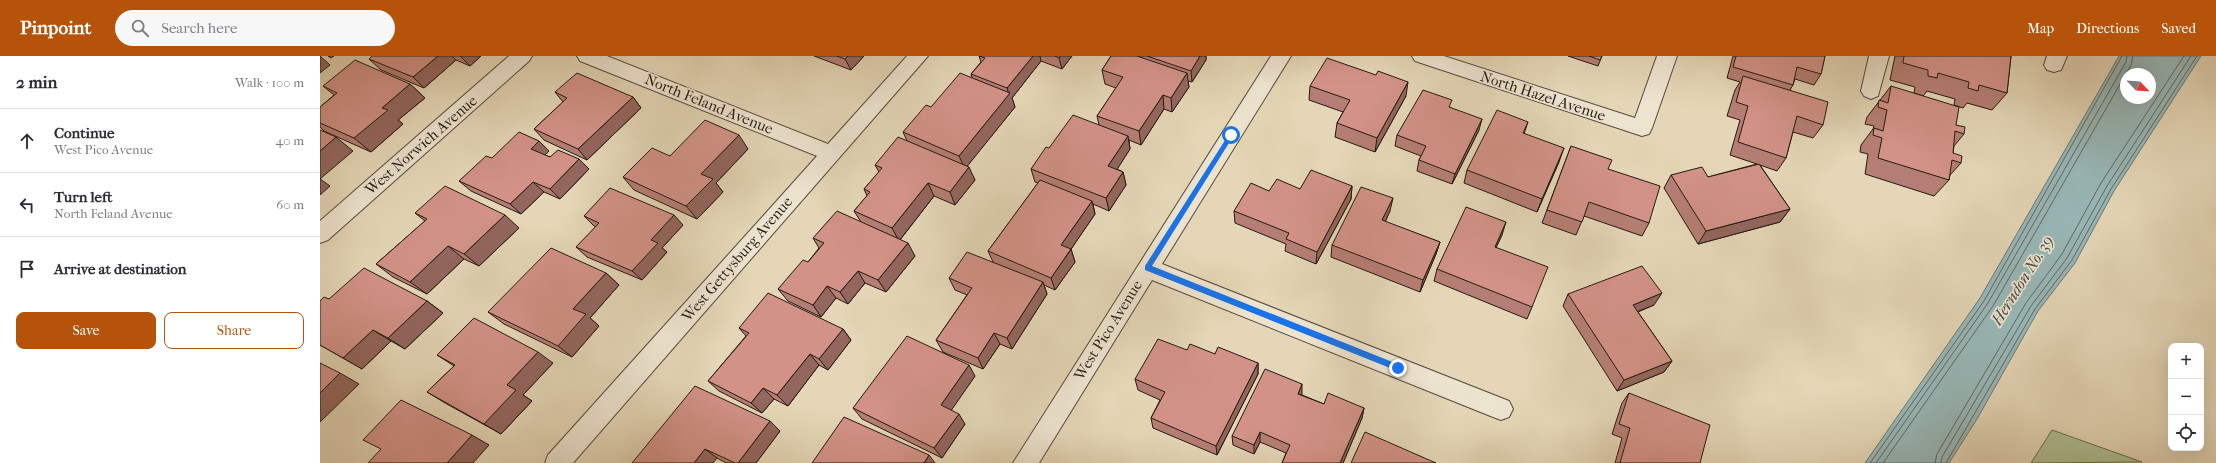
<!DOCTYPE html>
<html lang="en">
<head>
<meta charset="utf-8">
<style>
  :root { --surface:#fff; --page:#f7f7f7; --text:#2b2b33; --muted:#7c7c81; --line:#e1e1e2; --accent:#b45309 }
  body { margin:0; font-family:"IM FELL French Canon",serif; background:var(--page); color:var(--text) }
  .controls { position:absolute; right:12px; bottom:12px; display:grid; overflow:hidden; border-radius:8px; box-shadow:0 4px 16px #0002 }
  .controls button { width:36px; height:36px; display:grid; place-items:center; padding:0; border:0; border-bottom:1px solid var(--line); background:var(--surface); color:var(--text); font:20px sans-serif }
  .compass { position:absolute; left:1800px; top:12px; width:36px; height:36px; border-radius:50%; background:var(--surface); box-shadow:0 4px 16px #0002; rotate:115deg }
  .stop { position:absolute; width:12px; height:12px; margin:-9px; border:3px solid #1a73e8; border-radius:50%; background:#fff }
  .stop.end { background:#1a73e8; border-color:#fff; box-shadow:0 1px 4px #0008 }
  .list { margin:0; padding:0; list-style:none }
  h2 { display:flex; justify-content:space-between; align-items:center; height:52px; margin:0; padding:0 16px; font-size:17px }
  h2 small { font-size:13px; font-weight:400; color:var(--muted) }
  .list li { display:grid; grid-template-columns:26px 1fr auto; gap:12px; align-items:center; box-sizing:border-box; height:64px; padding:0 16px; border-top:1px solid var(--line) }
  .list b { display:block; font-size:15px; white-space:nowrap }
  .list p { margin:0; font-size:13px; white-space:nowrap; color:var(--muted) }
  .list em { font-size:13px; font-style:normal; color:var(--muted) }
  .actions { display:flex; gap:8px; padding:12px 16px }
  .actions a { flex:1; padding:9px 0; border:1px solid var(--accent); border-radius:8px; text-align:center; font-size:14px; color:var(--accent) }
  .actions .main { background:var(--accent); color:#fff }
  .icon { flex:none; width:22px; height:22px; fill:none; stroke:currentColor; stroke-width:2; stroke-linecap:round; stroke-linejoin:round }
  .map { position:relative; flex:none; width:1896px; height:407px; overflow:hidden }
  header { display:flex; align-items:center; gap:24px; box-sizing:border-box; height:56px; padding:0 20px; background:var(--accent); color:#fff }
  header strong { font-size:19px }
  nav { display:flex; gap:22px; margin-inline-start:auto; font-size:14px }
  .search { width:280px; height:36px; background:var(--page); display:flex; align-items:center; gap:10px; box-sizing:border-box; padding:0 14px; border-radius:22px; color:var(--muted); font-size:15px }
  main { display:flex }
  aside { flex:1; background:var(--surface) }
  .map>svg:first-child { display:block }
  .green { fill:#aebf93; stroke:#696c52 }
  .water { fill:#98b7b7; stroke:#6a7874; fill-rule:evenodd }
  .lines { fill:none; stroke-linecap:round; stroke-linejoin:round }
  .shore { stroke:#5e6864; stroke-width:1 }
  .street-casing { stroke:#54493a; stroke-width:2 }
  .street { fill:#ede4d0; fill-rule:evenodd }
  .wall { fill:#b57e74; stroke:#241a10 }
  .shaded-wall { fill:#93665e; stroke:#241a10 }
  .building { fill:#d29287; stroke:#241a10 }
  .route { fill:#1a73e8 }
  .labels { text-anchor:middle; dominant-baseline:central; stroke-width:3.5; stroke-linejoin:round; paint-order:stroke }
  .street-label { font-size:15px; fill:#241a10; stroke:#ede4d0 }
  .water-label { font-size:16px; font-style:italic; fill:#474942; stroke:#ede4d0 }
</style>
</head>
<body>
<header>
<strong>Pinpoint</strong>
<div class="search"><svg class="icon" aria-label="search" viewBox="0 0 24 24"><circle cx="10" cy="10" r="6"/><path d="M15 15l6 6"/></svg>Search here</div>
<nav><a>Map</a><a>Directions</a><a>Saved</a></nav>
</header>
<main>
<aside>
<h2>2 min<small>Walk · 100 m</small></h2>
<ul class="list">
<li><svg class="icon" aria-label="ahead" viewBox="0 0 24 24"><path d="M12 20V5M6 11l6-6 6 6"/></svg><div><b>Continue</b><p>West Pico Avenue</p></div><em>40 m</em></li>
<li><svg class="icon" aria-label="left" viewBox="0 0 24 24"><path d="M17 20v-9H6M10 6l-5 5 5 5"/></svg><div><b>Turn left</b><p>North Feland Avenue</p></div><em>60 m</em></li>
<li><svg class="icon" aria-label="arrive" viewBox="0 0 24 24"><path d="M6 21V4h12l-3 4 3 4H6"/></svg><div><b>Arrive at destination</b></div></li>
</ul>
<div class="actions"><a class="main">Save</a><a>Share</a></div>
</aside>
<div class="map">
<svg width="1896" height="407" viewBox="0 0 1896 407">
  <rect width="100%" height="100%" fill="#e4d6b6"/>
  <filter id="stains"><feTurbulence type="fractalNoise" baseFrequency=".005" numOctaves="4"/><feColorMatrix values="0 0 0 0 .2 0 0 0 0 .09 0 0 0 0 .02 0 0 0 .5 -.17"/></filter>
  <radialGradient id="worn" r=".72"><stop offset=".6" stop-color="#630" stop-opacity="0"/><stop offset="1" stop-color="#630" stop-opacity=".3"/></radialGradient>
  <path class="green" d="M1732,374L1822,406L1711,407Z"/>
  <path class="water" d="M1799,0H1881L1794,135L1755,207L1718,255L1657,363L1629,407H1545L1660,242ZM1806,18H1830V42H1806Z"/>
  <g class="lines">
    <path class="shore" d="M1550,407L1664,245L1802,0
      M1556,407L1668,247L1806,6L1807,0
      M1563,407L1673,250L1811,9L1813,0
      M1615,407L1617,398L1706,247L1742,198L1781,127L1864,0
      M1621,407L1622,401L1711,250L1747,202L1787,130L1871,0
      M1626,407L1715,253L1752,204L1791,133L1877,0"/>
    <defs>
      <path id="street" d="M189,0H212L209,5L8,184L0,187V165Z
        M257,0H287L508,88L587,0H608L253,407H225L228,399L497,100L260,5Z
        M951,0H971L842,208L1189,345L1193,353L1189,361L1181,364L1173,361L832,224L719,407H693Z
        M1092,0H1124L1315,62L1337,0H1357L1332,72L1329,78L1322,80L1095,5Z
        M1549,0H1569L1558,40L1551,43L1544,40L1541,35Z
        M1727,0H1747L1741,14L1734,16L1727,14L1724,9Z"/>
    </defs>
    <use href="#street" class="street-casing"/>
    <use href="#street" class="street"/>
  </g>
  <path class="wall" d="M52,0H161L150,10L136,4L104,32L61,14L49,3Z
    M494,0H544L531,14Z
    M659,0H752L742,13L721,5L692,42L695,51L647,110L655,124L635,149L614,140L580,184L595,200L566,236L545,227L528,248L516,242L501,261L468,245L458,233L488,206L499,192L493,182L541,166L534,155L547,140L544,133L559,116L555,109L587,85L583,76L611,51L652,22L651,18L661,6Z
    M791,0H886V4L872,26L868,25L869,31L852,56L844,53L821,89L809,84L810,93L797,113L803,116L806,129L789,155L773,148L775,158L751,193L755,206L735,234L724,229L727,238L692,293L680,288L663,313L623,296L616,284L647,239L635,234L629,222L673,206L668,195L718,127L715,126L711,113L729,92L779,69L777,60L796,32L785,28L782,14Z
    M1248,0H1282L1278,10Z
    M1413,0H1505L1501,18L1494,29L1475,23L1473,29L1470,34L1503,69L1493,82L1473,76L1466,102L1457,115L1440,109L1470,153L1460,166L1378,188L1344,132L1351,119L1388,121L1437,108L1410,99L1420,64L1407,60L1415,34L1420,26L1407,22Z
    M1575,0H1691L1687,37L1672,54L1647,47L1643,52L1634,49L1635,43L1607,35L1603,40L1594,37L1595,31L1570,24Z
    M90,28L105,42L78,64L83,68L51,96L4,75L0,71V51L14,39L3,30Z
    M990,30L1086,40L1055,96L1015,81L1017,67L1023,56L989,44Z
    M1571,30L1636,69L1644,78L1634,90L1633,97L1641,107L1630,119L1629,124L1614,140L1545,118L1548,98L1540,96L1541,89L1553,73L1554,70L1545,68L1547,61Z
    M235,36L313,41L321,52L267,104L224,84L214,73L243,46Z
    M1130,51L1159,74L1132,128L1097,115L1099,104L1101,100L1075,90L1077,79Z
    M1208,66L1204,78L1239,106L1217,156L1144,127L1147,114Z
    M1251,90L1288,113L1329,167L1322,180L1264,160L1256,179L1222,167Z
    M428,93L396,127L403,136L377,163L314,134L303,121L350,100Z
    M229,95L225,99L230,101L259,103L269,113L240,143L224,136L201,158L151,135L139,125L172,102Z
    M1032,130L1031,143L996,208L965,195L966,188L915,167L914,155L949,135Z
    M1070,155L1065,166L1120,186L1116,198L1100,236L1011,201L1012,189Z
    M95,157L199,172L159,210L144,203L107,238L73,221L56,208L105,165Z
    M264,160L363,169L342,192L347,196L322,224L267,201L256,191L276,171L274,170Z
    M1182,179L1176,191L1212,251L1207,263L1114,225L1117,213Z
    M286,217L299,229L270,262L279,270L252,301L184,268L168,256Z
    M1248,238L1334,249L1318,256L1352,305L1344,316L1297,335L1243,250Z
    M9,243L107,245L123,257L85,293L71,285L42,313L0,289V245Z
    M419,272L523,273L531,284L508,314L499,309L468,350L454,343L442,357L399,335L388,325L426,280Z
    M867,294L895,298L938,307V318L897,399L833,372L831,362L840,344L818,334L815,323Z
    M117,299L233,307L203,339L212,345L181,378L125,347L107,336L134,310Z
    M655,320L631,354L645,368L622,402L542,363L533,352Z
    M1309,337L1380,407H1295L1302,382L1292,378L1302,347Z
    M982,339L1004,348L1044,352L1042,362L1023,407H962L966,397L940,386L934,398L913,389L912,380Z
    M460,375L436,407H406L397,402L312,407Z"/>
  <path class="shaded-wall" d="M0,0L10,9L0,17Z
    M8,0H14L11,2Z
    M118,0H132L136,4L104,32L93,21Z
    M140,0H161L150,10Z
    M528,0H544L531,14L525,3Z
    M713,0H720L721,5L692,42L695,51L645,113L639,100L689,38L687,32Z
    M741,0H752L742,13L739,2Z
    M880,0H886V4L872,26L871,15Z
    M867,17L869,31L852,56L851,42Z
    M1088,26L1086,40L1055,96L1057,82Z
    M90,28L105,42L78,64L83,68L51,96L34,82L62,52Z
    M843,39L844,53L821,89L819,75Z
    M313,41L321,52L267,104L258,93Z
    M1162,63L1159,74L1132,128L1135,118Z
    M419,79L428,93L396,127L403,136L377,163L366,150L381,118Z
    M808,80L810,93L791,123L788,110Z
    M16,81L33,95L0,123L10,130L0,139V95Z
    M219,85L229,95L221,103L211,93Z
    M1244,92L1239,106L1217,156L1222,143Z
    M259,103L269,113L240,143L230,133Z
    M649,111L655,124L635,149L630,136Z
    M803,116L806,129L789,155L786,142Z
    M213,126L224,136L201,158L190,148Z
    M608,127L614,140L579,185L572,172Z
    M1032,130L1031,143L996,208L997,196Z
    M1073,142L1070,155L1060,177L1062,164Z
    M772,145L775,158L745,202L741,189Z
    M1470,153L1460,166L1378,188L1386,175Z
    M185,159L199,172L159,210L144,198Z
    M354,159L363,169L342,192L347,196L322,224L312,215L331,184Z
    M1186,166L1182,179L1171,203L1175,191Z
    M1120,186L1116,198L1100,236L1103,224Z
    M588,187L595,200L566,236L558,224Z
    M128,190L144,203L107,238L90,226Z
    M751,193L755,206L735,234L731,222Z
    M538,215L545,227L528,248L520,236Z
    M286,217L299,229L270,262L279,270L252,301L238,290L253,253Z
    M723,226L727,238L692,293L687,282Z
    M507,230L516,242L501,261L493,249Z
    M1342,237L1334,249L1306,260L1313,249Z
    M107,245L123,257L85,293L68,282Z
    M523,273L531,284L508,314L499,303Z
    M53,274L71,285L42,313L23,302Z
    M674,277L680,288L663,313L658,302Z
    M218,296L233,307L203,339L212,345L181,378L164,368L187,329Z
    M490,298L499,309L468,350L457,339Z
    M1352,305L1344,316L1297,335L1304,324Z
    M938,307V318L897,399L896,390Z
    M649,309L655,320L628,359L621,349Z
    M20,317L39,328L0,366V337Z
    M982,328V339L978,338Z
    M443,332L454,343L442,357L431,347Z
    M1044,352L1042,362L1023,407H1020Z
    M639,358L645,368L622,402L614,392Z
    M450,365L460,375L436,407H418Z
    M940,376V386L934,398V389Z
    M152,379L169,389L153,407H127Z
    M385,393L397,402L393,407H374Z
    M609,399L615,407H604Z"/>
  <path class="building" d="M52,0H118L93,21L49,3Z
    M517,0H528L525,3Z
    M659,0H713L687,32L651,18L665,2Z
    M735,0H741L739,2Z
    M791,0H817L867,17L851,42L843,39L819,75L777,60L803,21L782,14Z
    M827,0H880L871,15Z
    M1269,0H1282L1280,4Z
    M1416,0H1505L1501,18L1477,11L1473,29L1413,11Z
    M1584,0H1691L1687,37L1659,29L1658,35L1648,32L1649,26L1618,17L1617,22L1608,20V14L1583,7Z
    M1007,2L1056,19L1058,15L1088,26L1057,82L1017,67L1030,44L990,30Z
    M35,4L90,28L62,52L68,54L34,82L0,67V51L17,37L3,30Z
    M257,17L313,41L258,93L214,73L247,42L235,36Z
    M640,17L690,37L639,100L583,76L606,49L611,51Z
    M1423,20L1508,46L1503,69L1477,60L1466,102L1418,86L1428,50L1416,46Z
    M1571,30L1639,51L1636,69L1645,71L1644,78L1635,75L1633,97L1642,100L1641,107L1632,104L1629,124L1558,102L1562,82L1553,79L1554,72L1563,75L1567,54L1558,51L1559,44L1568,47Z
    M1103,34L1132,44L1129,51L1162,63L1135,118L1099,104L1106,90L1077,79Z
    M1177,54L1208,66L1203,77L1244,92L1222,143L1147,114Z
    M753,59L808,80L788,110L803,116L786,142L711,113L726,91L729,92Z
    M385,64L419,79L381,118L393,123L366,150L303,121L332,92L350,100Z
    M0,74L16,81L0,95Z
    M199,76L219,85L211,93L230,101L238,94L259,103L230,133L213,126L190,148L139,125L166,100L172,102Z
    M578,81L649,111L630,136L608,127L572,172L534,155L550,136L544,133L562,112L555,109Z
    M1251,90L1292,104L1288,113L1340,130L1329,167L1269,146L1262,166L1227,154Z
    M1439,108L1470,153L1386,175L1351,119L1382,111L1388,121Z
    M991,114L1032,130L997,196L966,183L969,177L914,155L931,127L949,135L957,123L980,133Z
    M720,124L772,145L741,189L751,193L731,222L668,195Z
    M125,130L185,159L144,198L128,190L90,226L56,208L107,163L95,157Z
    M1041,131L1073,142L1062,164L1120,186L1103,224L1012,189Z
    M290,132L354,159L331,184L338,187L312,215L256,191L279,167L264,160Z
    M1146,151L1186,166L1175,191L1228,211L1212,251L1117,213Z
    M517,155L588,187L558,224L538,215L520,236L507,230L493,249L458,233L483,204L488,206L504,187L493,182Z
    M231,192L286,217L253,253L266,258L238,290L168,256Z
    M647,196L723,226L687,282L674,277L658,302L616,284L652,232L629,222Z
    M1322,210L1342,237L1313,249L1352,305L1304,324L1248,238Z
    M44,212L107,245L68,282L53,274L23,302L0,289V245L4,241L9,243Z
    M448,237L523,273L499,303L490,298L457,339L443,332L431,347L388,325L429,277L419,272Z
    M154,262L218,296L187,329L196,334L164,368L107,336L135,309L117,299Z
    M587,280L649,309L621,349L639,358L614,392L533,352Z
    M838,283L867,294L870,288L895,298L898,291L938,307L896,390L831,362L845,336L815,323Z
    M0,307L20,317L0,337Z
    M945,313L982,328L978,338L1004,348L1008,337L1044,352L1020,407H962L970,389L940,376L934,389L912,380Z
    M375,330L450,365L418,407H415L385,393L374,407H312Z
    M1309,337L1390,369L1380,407H1300L1310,372L1299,368Z
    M81,344L152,379L127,407H48L61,393L43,384Z
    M524,361L609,399L604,407H492Z
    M1045,376L1116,407H1031Z"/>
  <path class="route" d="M909,78L914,79L832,210L1080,309V314H1075L825,214V210Z"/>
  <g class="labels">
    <g class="street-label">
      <text transform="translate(1223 40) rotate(18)">North Hazel Avenue</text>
      <text transform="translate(389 48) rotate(22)">North Feland Avenue</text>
      <text transform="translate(101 89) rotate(-41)">West Norwich Avenue</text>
      <text transform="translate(417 203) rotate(-49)">West Gettysburg Avenue</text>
      <text transform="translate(788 274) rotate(-58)">West Pico Avenue</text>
    </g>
    <g class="water-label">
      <text transform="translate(1702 224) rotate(-58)">Herndon No. 39</text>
    </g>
  </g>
  <rect width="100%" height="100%" filter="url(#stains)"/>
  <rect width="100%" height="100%" fill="url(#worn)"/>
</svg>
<div class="controls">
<button>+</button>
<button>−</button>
<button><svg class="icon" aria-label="locate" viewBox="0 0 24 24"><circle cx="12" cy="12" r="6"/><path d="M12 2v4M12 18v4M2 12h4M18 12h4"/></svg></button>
</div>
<svg class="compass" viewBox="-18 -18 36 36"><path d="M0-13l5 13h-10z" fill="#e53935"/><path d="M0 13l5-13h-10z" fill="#7c7c81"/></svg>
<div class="stop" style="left:911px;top:79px"></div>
<div class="stop end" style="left:1078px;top:312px"></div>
</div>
</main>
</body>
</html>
